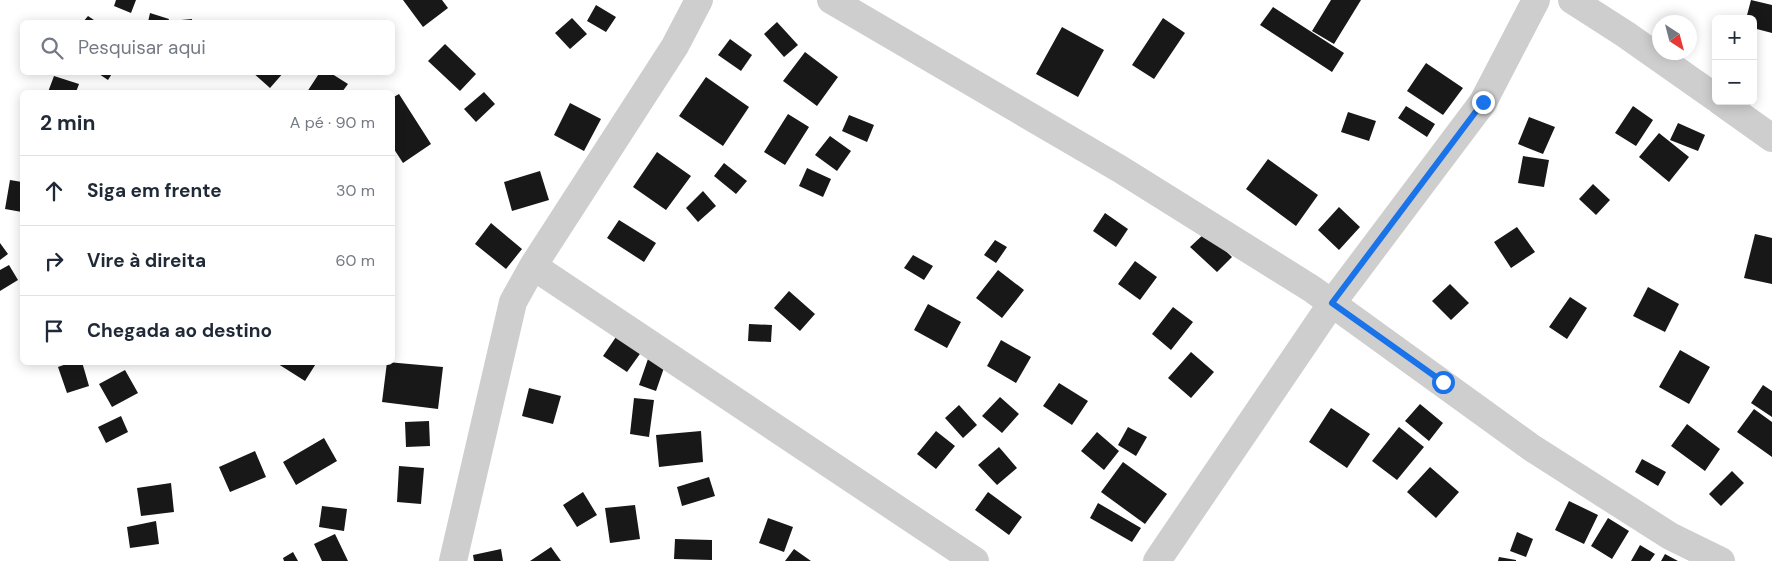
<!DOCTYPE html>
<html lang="pt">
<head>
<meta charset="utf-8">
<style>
  :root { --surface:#fff; --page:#f6f6f7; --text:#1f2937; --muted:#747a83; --line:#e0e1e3 }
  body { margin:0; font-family:"DM Sans",sans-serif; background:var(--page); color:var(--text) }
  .controls { position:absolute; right:15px; top:15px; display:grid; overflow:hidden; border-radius:8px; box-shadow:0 2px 12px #0003 }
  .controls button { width:45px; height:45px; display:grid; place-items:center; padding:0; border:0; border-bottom:1px solid var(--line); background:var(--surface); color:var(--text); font:25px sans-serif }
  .compass { position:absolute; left:1652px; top:15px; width:45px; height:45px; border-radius:50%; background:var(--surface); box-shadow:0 2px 12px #0003; rotate:144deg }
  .stop { position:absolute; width:15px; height:15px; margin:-11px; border:4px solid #1a73e8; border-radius:50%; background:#fff }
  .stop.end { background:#1a73e8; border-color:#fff; box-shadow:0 1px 5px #0008 }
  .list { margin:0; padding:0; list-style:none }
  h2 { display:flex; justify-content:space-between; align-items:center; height:65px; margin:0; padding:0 20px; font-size:21px }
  h2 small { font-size:16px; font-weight:400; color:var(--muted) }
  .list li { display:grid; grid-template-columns:32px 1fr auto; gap:15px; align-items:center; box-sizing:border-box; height:70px; padding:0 20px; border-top:1px solid var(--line) }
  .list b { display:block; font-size:19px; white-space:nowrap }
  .list em { font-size:16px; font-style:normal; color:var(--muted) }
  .icon { flex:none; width:28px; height:28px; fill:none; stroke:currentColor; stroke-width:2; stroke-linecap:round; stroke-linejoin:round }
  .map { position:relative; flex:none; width:1772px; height:561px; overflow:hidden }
  .search { position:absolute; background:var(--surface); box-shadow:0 2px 12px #0003; left:20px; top:20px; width:375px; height:55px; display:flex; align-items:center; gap:12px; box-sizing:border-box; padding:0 18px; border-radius:8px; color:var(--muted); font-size:19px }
  .panel { position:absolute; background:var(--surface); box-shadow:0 2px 12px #0003; left:20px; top:90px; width:375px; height:275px; border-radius:8px }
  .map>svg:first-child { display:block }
  .building { fill:#181818 }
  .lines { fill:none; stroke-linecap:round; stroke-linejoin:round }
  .minor { stroke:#cecece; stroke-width:28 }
  .route { stroke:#1a73e8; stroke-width:6 }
</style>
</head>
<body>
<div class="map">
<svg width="1772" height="561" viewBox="0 0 1772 561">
  <rect width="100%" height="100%" fill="#fff"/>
  <path class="building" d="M116,0H136L131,13L114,6Z
    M403,0H442L448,8L423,27Z
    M1331,0H1361L1334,44L1312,31Z
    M1751,0L1772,5V33L1753,28V19H1746Z
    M596,5L616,17L606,32L587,21Z
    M1273,7L1344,53L1332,72L1260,25Z
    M150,13L169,19L168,22H148Z
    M88,16L97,22H83Z
    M572,18L587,34L570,49L555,33Z
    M1163,18L1185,33L1154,79L1132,65Z
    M192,19V22H170V21Z
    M777,22L798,45L784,57L764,34Z
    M1062,27L1104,50L1078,97L1036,74Z
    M730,39L752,55L741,71L718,55Z
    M445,44L476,74L460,91L428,61Z
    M805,52L838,77L817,106L783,81Z
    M1426,63L1463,88L1443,115L1407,91Z
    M96,72H113L108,80Z
    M252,72H284L270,88Z
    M320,72H329L348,84L342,92H307Z
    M54,76L79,84L76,92H48Z
    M706,77L749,107L723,146L679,116Z
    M484,92L495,104L476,122L464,109Z
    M399,94L431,144L403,163L392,146V98Z
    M570,103L601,119L584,151L554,135Z
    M1406,106L1435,124L1427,137L1398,118Z
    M1633,106L1653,120L1636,146L1615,133Z
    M1348,112L1376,121L1369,141L1341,132Z
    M788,114L809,127L785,165L764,152Z
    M849,115L874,125L867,142L842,131Z
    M1529,117L1555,127L1543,154L1518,144Z
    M1678,123L1705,135L1698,151L1670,140Z
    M1659,133L1689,157L1669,182L1639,157Z
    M830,136L851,151L837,171L815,155Z
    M657,152L691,176L666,210L633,187Z
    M1523,156L1549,160L1544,187L1518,183Z
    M1268,159L1318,195L1296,226L1246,189Z
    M724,163L747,181L736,194L714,176Z
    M807,168L831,179L823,197L799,186Z
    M540,171L549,200L512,211L504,182Z
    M10,180L22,182V212L5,209Z
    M1593,184L1610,200L1596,215L1579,199Z
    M703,191L716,206L698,222L686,208Z
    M1339,207L1360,227L1339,250L1318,230Z
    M1105,213L1128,229L1116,247L1093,231Z
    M619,220L656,243L644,262L607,238Z
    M491,223L522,249L506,269L475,244Z
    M1517,227L1535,252L1511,268L1494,242Z
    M1206,232L1232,257L1217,272L1190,247Z
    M1755,234L1772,238V284L1744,278Z
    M995,240L1007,247L996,263L984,255Z
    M0,243L8,254L0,260Z
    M913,255L933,266L924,280L904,268Z
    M1135,261L1157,277L1140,300L1118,284Z
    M9,265L18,280L0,291V270Z
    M998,270L1024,290L1002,318L976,298Z
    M1450,284L1469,303L1451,320L1432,301Z
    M1648,287L1679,304L1665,332L1633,316Z
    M789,291L815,314L800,331L774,308Z
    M1570,297L1587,308L1567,339L1549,327Z
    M928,304L961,322L947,348L914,330Z
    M1173,307L1193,322L1171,350L1152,334Z
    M749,324L772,325L771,342L748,341Z
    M618,334L642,351L627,372L603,356Z
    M1001,340L1031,357L1016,383L987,366Z
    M1680,350L1710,367L1689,404L1659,387Z
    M1191,352L1214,372L1191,398L1168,378Z
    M649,356L666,362L656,391L639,385Z
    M72,362H82L89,386L67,393L58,367Z
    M275,362H317L305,381Z
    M387,362L443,367L438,409L382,402Z
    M125,370L138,393L112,407L99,384Z
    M1059,383L1088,401L1072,425L1043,406Z
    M1763,385L1772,391V417L1751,403Z
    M529,388L561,396L553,424L522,416Z
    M1000,397L1019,414L1002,433L982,416Z
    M634,398L654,400L649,437L630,434Z
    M1420,404L1443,423L1429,441L1405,421Z
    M959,405L977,425L963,438L945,418Z
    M1331,408L1370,434L1347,468L1309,442Z
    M1754,409L1772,422V457L1737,432Z
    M121,416L128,432L106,443L98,427Z
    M429,421L430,446L406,447L405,422Z
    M1687,424L1720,449L1705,471L1671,446Z
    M1128,427L1147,437L1136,456L1118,445Z
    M1399,427L1424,447L1397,480L1372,461Z
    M701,431L703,462L659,467L656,435Z
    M936,431L955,446L936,469L917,454Z
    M1097,432L1119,451L1104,470L1081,451Z
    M324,438L337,461L296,485L283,462Z
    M999,447L1017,468L997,485L978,465Z
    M255,451L266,477L230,492L219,467Z
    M1642,459L1666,472L1658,486L1635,472Z
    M1123,462L1167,494L1145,524L1101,492Z
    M399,466L424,468L421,504L397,502Z
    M1430,467L1459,492L1436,518L1407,492Z
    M1732,471L1744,483L1721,506L1709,494Z
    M709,477L715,496L682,506L677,487Z
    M171,483L174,512L141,516L137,488Z
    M583,492L597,515L577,527L563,505Z
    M988,492L1022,517L1009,535L975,510Z
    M1569,501L1598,515L1584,544L1555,530Z
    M1098,503L1141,528L1132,542L1090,518Z
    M635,505L640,539L610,543L605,508Z
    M322,506L347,509L344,531L319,527Z
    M768,518L793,527L784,552L759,543Z
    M1608,518L1629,531L1612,559L1591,546Z
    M156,521L159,544L130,548L127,527Z
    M1517,532L1533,539L1526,557L1510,551Z
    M335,534L348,561H322L314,544Z
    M675,539L712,540V560L674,559Z
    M1640,545L1655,554L1650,561H1631Z
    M551,547L561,561H530Z
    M501,549L503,561H474L473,555Z
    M794,549L811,561H785Z
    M293,552L298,561H284L283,558Z
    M1665,554L1678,561H1661Z
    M1499,557L1516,560V561H1498Z"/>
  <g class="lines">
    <path class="minor" d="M831,0L1120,169L1312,289L1532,448L1670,536L1721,561
      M1572,0L1625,34L1716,98
      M1720,101L1772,138
      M533,266L975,561
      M453,561L513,302L533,266L675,46L699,0
      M1157,561L1332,303L1483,102L1536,0"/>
  </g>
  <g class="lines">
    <path class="route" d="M1443,382L1332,303L1483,102"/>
  </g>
</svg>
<div class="controls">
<button>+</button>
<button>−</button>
</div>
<svg class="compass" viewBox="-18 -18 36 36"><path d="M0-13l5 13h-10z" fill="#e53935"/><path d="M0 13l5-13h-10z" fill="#747a83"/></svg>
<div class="stop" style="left:1443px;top:382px"></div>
<div class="stop end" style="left:1483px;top:102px"></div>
<div class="search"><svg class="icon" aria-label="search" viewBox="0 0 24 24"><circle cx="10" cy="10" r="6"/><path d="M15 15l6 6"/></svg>Pesquisar aqui</div>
<section class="panel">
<h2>2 min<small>A pé · 90 m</small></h2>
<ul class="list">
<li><svg class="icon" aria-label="ahead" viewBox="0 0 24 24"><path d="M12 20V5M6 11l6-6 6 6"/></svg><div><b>Siga em frente</b></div><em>30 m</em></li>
<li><svg class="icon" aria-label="right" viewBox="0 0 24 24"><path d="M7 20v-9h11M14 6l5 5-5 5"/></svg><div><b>Vire à direita</b></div><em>60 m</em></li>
<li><svg class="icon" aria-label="arrive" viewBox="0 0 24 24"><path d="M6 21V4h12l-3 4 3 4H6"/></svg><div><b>Chegada ao destino</b></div></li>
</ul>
</section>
</div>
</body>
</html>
